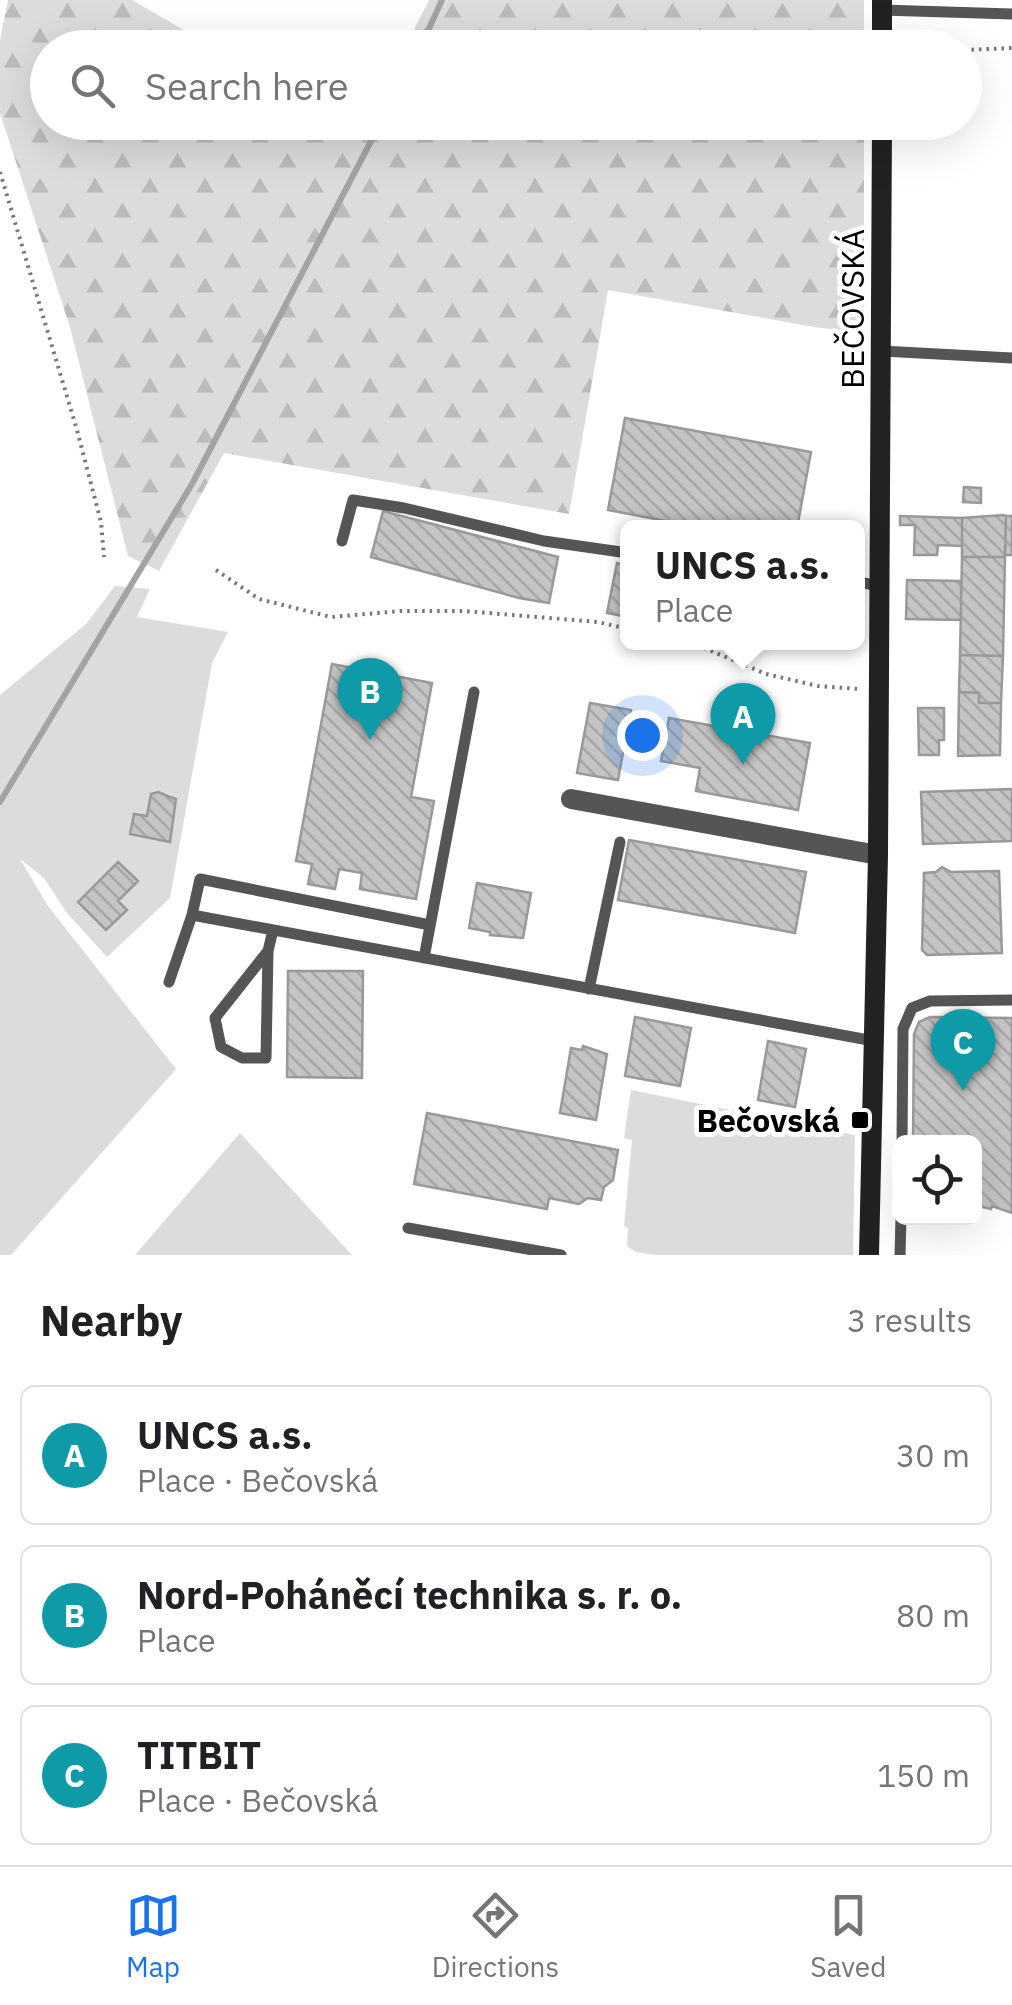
<!DOCTYPE html>
<html lang="en">
<head>
<meta charset="utf-8">
<style>
  :root { --surface:#fff; --page:#f6f6f6; --text:#202124; --muted:#757577; --line:#e0e0e0; --accent:#1a73e8 }
  body { margin:0; font-family:"IBM Plex Sans",sans-serif; background:var(--page); color:var(--text) }
  .controls { position:absolute; right:30px; bottom:30px; display:grid; overflow:hidden; border-radius:15px; box-shadow:0 10px 40px #0002 }
  .controls button { width:90px; height:90px; display:grid; place-items:center; padding:0; border:0; border-bottom:2px solid var(--line); background:var(--surface); color:var(--text); font:50px sans-serif }
  .you { position:absolute; left:642px; top:735px; width:35px; height:35px; margin:-25px; border:8px solid #fff; border-radius:50%; background:#1a73e8; box-shadow:0 0 0 15px #1a73e833 }
  .badge { display:grid; place-items:center; width:65px; height:65px; border-radius:50%; background:var(--accent); color:#fff; font-size:32px; font-weight:700 }
  .pin { position:absolute; translate:-50% -82px; filter:drop-shadow(0 2px 5px #0008) }
  .pin::after { content:''; position:absolute; top:52px; width:35px; height:30px; background:inherit; clip-path:polygon(0 0,100% 0,50% 100%) }
  .popup { position:absolute; left:620px; top:520px; width:245px; height:130px; box-sizing:border-box; display:grid; place-content:center; border-radius:15px; background:var(--surface); filter:drop-shadow(0 2px 8px #0005); font-size:32px; white-space:nowrap; color:var(--muted) }
  .popup b { font-size:38px; color:var(--text) }
  .popup::after { content:''; position:absolute; left:50%; top:100%; margin-left:-20px; border:20px solid transparent; border-top-color:var(--surface) }
  .list { margin:0; padding:0; list-style:none }
  h2 { display:flex; justify-content:space-between; align-items:center; height:130px; margin:0; padding:0 40px; font-size:42px }
  h2 small { font-size:32px; font-weight:400; color:var(--muted) }
  .list li { display:grid; grid-template-columns:65px 1fr auto; gap:30px; align-items:center; box-sizing:border-box; height:140px; margin:0 20px 20px; padding:0 20px; border:2px solid var(--line); border-radius:15px }
  .list b { display:block; font-size:38px; white-space:nowrap }
  .list p { margin:0; font-size:32px; white-space:nowrap; color:var(--muted) }
  .list em { font-size:32px; font-style:normal; color:var(--muted) }
  .icon { flex:none; width:55px; height:55px; fill:none; stroke:currentColor; stroke-width:2; stroke-linecap:round; stroke-linejoin:round }
  .map { position:relative; flex:none; width:1012px; height:1255px; overflow:hidden }
  .search { position:absolute; background:var(--surface); box-shadow:0 10px 40px #0002; left:30px; right:30px; top:30px; height:110px; display:flex; align-items:center; gap:25px; box-sizing:border-box; padding:0 35px; border-radius:55px; color:var(--muted); font-size:38px }
  .sheet { height:610px; background:var(--surface) }
  nav { display:flex; justify-content:space-around; align-items:center; box-sizing:border-box; height:140px; border-top:2px solid var(--line); background:var(--surface); font-size:28px; color:var(--muted) }
  nav a { display:grid; justify-items:center; gap:5px }
  nav .on { color:var(--accent) }
  .map>svg:first-child { display:block }
  .green { fill:#dcdcdc; fill-rule:evenodd }
  .forest { fill:url(#forest-firs) }
  .lines { fill:none; stroke-linecap:round; stroke-linejoin:round }
  .stream { stroke:#a3a3a3; stroke-width:6 }
  .building { fill:url(#building-back-hatch); stroke:#999; stroke-width:2.5 }
  .path { stroke:#777; stroke-width:4; stroke-dasharray:2.5 5; stroke-linecap:butt }
  .lane { stroke:#555; stroke-width:11 }
  .street { stroke:#555; stroke-width:20 }
  .secondary { stroke:#222; stroke-width:20 }
  .poi-dot { fill:#000; stroke:#fff; stroke-width:4 }
  .labels { text-anchor:middle; dominant-baseline:central; stroke-width:10; stroke-linejoin:round; paint-order:stroke }
  .street-label { font-size:32px; fill:#000; stroke:#fff }
  .poi-label { font-size:32px; font-weight:bold; fill:#000; stroke:#fff; text-anchor:end }
</style>
</head>
<body>
<div class="map">
<svg width="1012" height="1255" viewBox="0 0 1012 1255">
  <defs>
    <pattern id="forest-firs" width="22" height="20" patternUnits="userSpaceOnUse" patternTransform="scale(2.5)"><rect width="22" height="20" fill="#dcdcdc"/><path d="M5 1l3.5 6h-7zM16 11l3.5 6h-7z" fill="#bbb"/></pattern>
    <pattern id="building-back-hatch" width="6" height="6" patternUnits="userSpaceOnUse" patternTransform="scale(2.5)"><rect width="6" height="6" fill="#c4c4c4"/><path d="M-1 5l2 2M0 0l6 6M5-1l2 2" fill="none" stroke="#a7a7a7"/></pattern>
  </defs>
  <rect width="100%" height="100%" fill="#fff"/>
  <path class="green" d="M115,586L150,589L137,617L228,632L212,663L170,898L107,957L67,913L44,878L20,859L48,906L176,1069L11,1255H0V695L86,624ZM158,792L170,794L173,799L170,841L131,834L147,816L154,795ZM138,881L118,901L126,910L79,902Z
    M631,1090L855,1135L853,1255H655L636,1252L627,1246L628,1228L624,1226L632,1140L624,1138Z
    M240,1133L352,1255H135Z"/>
  <path class="forest" d="M8,0H132L213,47L48,48V122H341L361,134L368,122L864,123V333L814,327L608,290L569,514L224,453L159,571L128,556L70,327L0,113V40Z
    M429,0H864V47H405Z"/>
  <g class="lines">
    <path class="stream" d="M420,48L442,0
      M0,802L192,484L381,122"/>
  </g>
  <path class="building" d="M625,418L811,452L797,528H703L608,510Z
    M964,487L981,488V503L963,502Z
    M383,511L558,557L549,603L519,598L371,557Z
    M1004,515L1006,516L1005,557H962V518Z
    M900,516L962,518V546L938,545L937,555H914L915,525H900Z
    M1006,516H1012V555H1005Z
    M962,557H1005L1003,656L960,655Z
    M617,563L628,566V617L607,613Z
    M907,580L961,581V620L906,619Z
    M960,655L1003,656L1001,703H979V693L959,692Z
    M332,664L432,683L411,797L434,801L416,899L360,889L362,873L339,869L335,889L308,884L312,864L296,861Z
    M959,692L979,693V703H1001L1000,755L958,756Z
    M590,703L631,710L618,780L577,773Z
    M918,708H944V740H939V755H919Z
    M669,718L810,743L798,810L696,791L700,768L661,761Z
    M1012,789V841L923,844L921,792Z
    M158,792L176,799L170,842L130,834L134,814L147,816L151,794Z
    M629,840L806,872L795,933L618,900Z
    M118,862L138,881L118,901L127,910L106,930L78,902Z
    M942,867L951,872L999,871L1002,953L927,955L922,950L924,873L936,872Z
    M477,883L531,893L523,938L490,935V932L469,928Z
    M288,971H363L362,1078L287,1077Z
    M635,1017L691,1028L680,1086L625,1076Z
    M930,1017L1012,1018V1213L992,1206L991,1209L974,1205V1142H913L914,1034L919,1022Z
    M768,1041L806,1049L795,1107L758,1100Z
    M583,1046L607,1054L596,1120L560,1113L571,1048L582,1050Z
    M427,1113L618,1150L613,1180L604,1187L601,1200L588,1198L579,1204L549,1198L547,1209L414,1184Z"/>
  <g class="lines">
    <path class="path" d="M964,50L1012,48
      M0,172L77,430L101,522L104,557
      M216,570L259,599L331,617L401,611H464L598,622L628,629
      M690,642L766,674L818,686L859,689"/>
    <path class="lane" d="M882,10L1012,14
      M882,351L1012,358
      M342,541L353,500L404,508L544,541L628,553
      M858,582L880,586
      M192,915L200,879L430,925
      M268,951L266,1058H242L221,1047L215,1018L268,951L273,930
      M424,958L474,692
      M169,982L192,915L874,1041
      M589,989L620,842
      M902,1142L903,1029L912,1008L930,1001L1012,1000
      M408,1228L561,1255
      M900,1255L901,1218"/>
    <path class="street" d="M571,799L878,855"/>
    <path class="secondary" d="M882,48V0
      M869,1255L878,855L882,122"/>
  </g>
  <rect class="poi-dot" x="850" y="1110" width="20" height="20" rx="5"/>
  <g class="labels">
    <g class="street-label">
      <text transform="translate(852 309) rotate(-90)">BEČOVSKÁ</text>
    </g>
    <g class="poi-label">
      <text x="840" y="1120">Bečovská</text>
    </g>
  </g>
</svg>
<div class="controls">
<button><svg class="icon" aria-label="locate" viewBox="0 0 24 24"><circle cx="12" cy="12" r="6"/><path d="M12 2v4M12 18v4M2 12h4M18 12h4"/></svg></button>
</div>
<div class="you"></div>
<div class="pin badge" style="left:743px;top:765px;background:#0f9aa8">A</div>
<div class="popup"><b>UNCS a.s.</b>Place</div>
<div class="pin badge" style="left:370px;top:740px;background:#0f9aa8">B</div>
<div class="pin badge" style="left:963px;top:1091px;background:#0f9aa8">C</div>
<div class="search"><svg class="icon" aria-label="search" viewBox="0 0 24 24"><circle cx="10" cy="10" r="6"/><path d="M15 15l6 6"/></svg>Search here</div>
</div>
<section class="sheet">
<h2>Nearby<small>3 results</small></h2>
<ul class="list">
<li><span class="badge" style="background:#0f9aa8">A</span><div><b>UNCS a.s.</b><p>Place · Bečovská</p></div><em>30 m</em></li>
<li><span class="badge" style="background:#0f9aa8">B</span><div><b>Nord-Poháněcí technika s. r. o.</b><p>Place</p></div><em>80 m</em></li>
<li><span class="badge" style="background:#0f9aa8">C</span><div><b>TITBIT</b><p>Place · Bečovská</p></div><em>150 m</em></li>
</ul>
</section>
<nav>
<a class="on"><svg class="icon" aria-label="map" viewBox="0 0 24 24"><path d="M3 6l6-2 6 2 6-2v14l-6 2-6-2-6 2zM9 4v14M15 6v14"/></svg>Map</a>
<a><svg class="icon" aria-label="directions" viewBox="0 0 24 24"><path d="M12 3l9 9-9 9-9-9zM9 14v-3h6M13 9l2 2-2 2"/></svg>Directions</a>
<a><svg class="icon" aria-label="saved" viewBox="0 0 24 24"><path d="M7 4h10v16l-5-4-5 4z"/></svg>Saved</a>
</nav>
</body>
</html>
